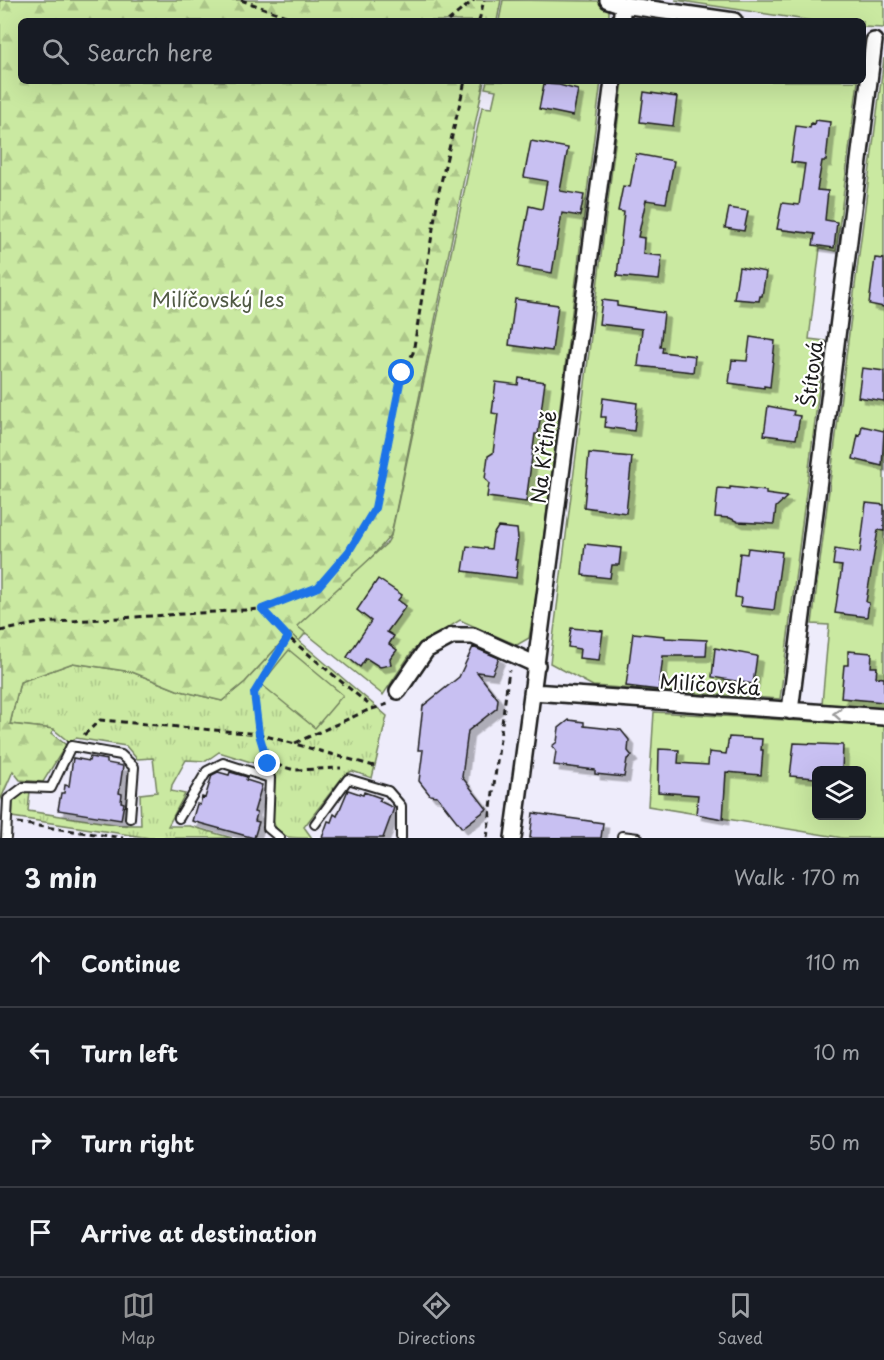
<!DOCTYPE html>
<html lang="en">
<head>
<meta charset="utf-8">
<style>
  :root { --surface:#171b24; --page:#242831; --text:#f1f3f6; --muted:#9ea1a6; --line:#363941; --accent:#919294 }
  body { margin:0; font-family:"Playpen Sans",sans-serif; background:var(--page); color:var(--text) }
  .controls { position:absolute; right:18px; bottom:18px; display:grid; overflow:hidden; border-radius:9px; box-shadow:0 6px 24px #0002 }
  .controls button { width:54px; height:54px; display:grid; place-items:center; padding:0; border:0; border-bottom:2px solid var(--line); background:var(--surface); color:var(--text); font:30px sans-serif }
  .stop { position:absolute; width:18px; height:18px; margin:-14px; border:4px solid #1a73e8; border-radius:50%; background:#fff }
  .stop.end { background:#1a73e8; border-color:#fff; box-shadow:0 2px 6px #0008 }
  .list { margin:0; padding:0; list-style:none }
  h2 { display:flex; justify-content:space-between; align-items:center; height:78px; margin:0; padding:0 24px; font-size:26px }
  h2 small { font-size:20px; font-weight:400; color:var(--muted) }
  .list li { display:grid; grid-template-columns:39px 1fr auto; gap:18px; align-items:center; box-sizing:border-box; height:90px; padding:0 24px; border-top:2px solid var(--line) }
  .list b { display:block; font-size:22px; white-space:nowrap }
  .list em { font-size:20px; font-style:normal; color:var(--muted) }
  .icon { flex:none; width:33px; height:33px; fill:none; stroke:currentColor; stroke-width:2; stroke-linecap:round; stroke-linejoin:round }
  .map { position:relative; flex:none; width:884px; height:838px; overflow:hidden }
  .search { position:absolute; background:var(--surface); box-shadow:0 6px 24px #0002; left:18px; right:18px; top:18px; height:66px; display:flex; align-items:center; gap:15px; box-sizing:border-box; padding:0 21px; border-radius:9px; color:var(--muted); font-size:22px }
  .sheet { height:438px; background:var(--surface) }
  nav { display:flex; justify-content:space-around; align-items:center; box-sizing:border-box; height:84px; border-top:2px solid var(--line); background:var(--surface); font-size:16px; color:var(--muted) }
  nav a { display:grid; justify-items:center; gap:3px }
  nav .on { color:var(--accent) }
  .map>svg:first-child { display:block }
  .grass { fill:url(#grass-tufts); stroke:#73825e; stroke-width:1.5 }
  .forest { fill:url(#forest-firs); stroke:#73825e; stroke-width:1.5 }
  .garden { fill:#cae9a1; stroke:#73825e; stroke-width:1.5; fill-rule:evenodd }
  .building { fill:#c8c0f2; stroke:#1c1c1c; stroke-width:1.5; filter:url(#shadow) }
  .lines { fill:none; stroke-linecap:round; stroke-linejoin:round }
  .service-casing { stroke:#1c1c1c; stroke-width:12 }
  .minor-casing { stroke:#1c1c1c; stroke-width:20 }
  .path { stroke:#1c1c1c; stroke-width:3; stroke-dasharray:6 4.5; stroke-linecap:butt }
  .service { stroke:#fff; stroke-width:8 }
  .minor { stroke:#fff; stroke-width:15 }
  .oneway { stroke:#999 }
  .route { stroke:#1a73e8; stroke-width:8 }
  .labels { text-anchor:middle; dominant-baseline:central; stroke-width:4.5; stroke-linejoin:round; paint-order:stroke }
  .park-label { font-size:20px; fill:#505a44; stroke:#fff }
  .street-label { font-size:20px; fill:#1c1c1c; stroke:#fff }
</style>
</head>
<body>
<div class="map">
<svg width="884" height="838" viewBox="0 0 884 838">
  <defs>
    <pattern id="grass-tufts" width="24" height="20" patternUnits="userSpaceOnUse" patternTransform="scale(1.5)"><rect width="24" height="20" fill="#cae9a1"/><path d="M3 7l-1-3M5 7V3M7 7l1-3M15 17l-1-3M17 17v-4M19 17l1-3" fill="none" stroke="#adc78a"/></pattern>
    <pattern id="forest-firs" width="22" height="20" patternUnits="userSpaceOnUse" patternTransform="scale(1.5)"><rect width="22" height="20" fill="#cae9a1"/><path d="M5 1l3.5 6h-7zM16 11l3.5 6h-7z" fill="#adc78a"/></pattern>
    <filter id="shadow"><feDropShadow dx="5.5" dy="5.5" stdDeviation="0" flood-color="#0004"/></filter>
  </defs>
  <rect width="100%" height="100%" fill="#eeecfb"/>
  <filter id="ink" filterUnits="userSpaceOnUse"><feTurbulence type="fractalNoise" baseFrequency=".0167" numOctaves="2"/><feDisplacementMap in="SourceGraphic" scale="12" xChannelSelector="R" yChannelSelector="G"/><feConvolveMatrix kernelMatrix="1 2 1 2 8 2 1 2 1" color-interpolation-filters="sRGB"/></filter>
  <g filter="url(#ink)">
    <path class="grass" d="M290,633L387,716L372,778L352,771L344,775L304,827L312,838C305,838 295,838 288,837C259,827 281,790 273,769L219,752L206,761L186,760L172,785L171,791L185,794L168,826H190L232,838H150L12,817C9,802 15,795 30,791L28,811L120,825H141L140,794L157,792L153,758L137,759L126,746L76,738L69,742L53,729L10,724L20,682L73,663L132,672L177,690L222,701L245,682Z"/>
    <path class="forest" d="M0,0H501L497,21H21V81H484L391,535L299,641L290,633L245,682L222,701L177,690L132,672L73,663L20,682L10,724L54,729L51,733L66,745L43,782L20,780L13,771L0,801Z"/>
    <path class="garden" d="M503,0L603,1L609,4V21H499Z
      M675,0H884V28L863,27V21H813Z
      M884,58V708L822,704L829,625L812,624Z
      M487,81H601L537,590L529,638L517,645L460,620L413,650L383,695L297,626L387,543L391,536L482,107L492,108L496,90L485,88Z
      M623,81H858L836,251L820,248L809,339L825,341L780,699L593,686L550,663Z
      M289,650L343,695L315,728L261,684Z
      M654,712L884,726V838H843L648,806ZM816,770H862V816H816Z"/>
    <path class="building" d="M544,84L559,85L578,90L573,116L539,109Z
      M644,92L677,97L673,126L640,122Z
      M815,120L830,122L826,161H822L817,190L828,191L825,220L837,222L834,248L813,245L815,234L777,229L782,203L799,205L805,164L791,162L796,126L810,128L811,123L814,124Z
      M531,141L568,148L560,191L584,195L580,216L562,213L552,273L518,267L529,206L542,209L547,181L524,177Z
      M636,154L674,161L666,203L646,200L638,237L644,238L643,254L662,256L659,280L617,276L624,212L618,211L623,186L630,187Z
      M729,208L748,211L744,231L725,228Z
      M875,258L884,259V307L869,304Z
      M739,267L766,272L762,296H760L759,301L734,299Z
      M515,299L558,305L552,351L509,345Z
      M602,300L617,302V306L664,313L660,347H663L662,352L695,356L693,372L638,366L642,329L599,324Z
      M750,337L775,341L770,387L764,386V388L729,383L732,360L747,361Z
      M862,368L884,371V401L858,397Z
      M519,378L545,382L538,434H535L526,502L487,497L489,483L485,479L488,456L493,453L498,414L492,413L496,382L518,385Z
      M603,398L637,403L634,431L605,427L606,417H601Z
      M768,406L794,411L793,415L800,416L796,439L764,435Z
      M862,426L884,431L882,466L853,459L858,435L860,436Z
      M589,453L632,457L626,513L584,507Z
      M730,487L766,491V494L787,497L776,507L774,524L738,522L730,518L715,517L718,488L730,489Z
      M866,503L884,505V531L878,530L866,602L869,603L867,617L835,613L842,566L833,565L835,549L860,553Z
      M498,527L517,529L518,539L515,560H518L516,578L463,571L467,546L491,549L493,535Z
      M585,544L621,548L619,565H612L610,578L582,575Z
      M748,548L782,552L774,610L740,606L741,598L735,597L740,553L747,554Z
      M378,579L402,595L398,600L406,606L387,632L394,636L389,644L397,650L390,659L391,665L380,667L366,658L360,667L347,657L371,621L357,610Z
      M571,628L603,631L599,660L579,658L580,649L568,647Z
      M633,633L665,636V638L707,640L706,656H663L659,690L626,686Z
      M473,647L499,658L492,674L477,672L498,699L497,708L468,731L462,777L487,809L462,828L437,796L430,795L419,781L423,750H418L423,706L459,677Z
      M715,648L757,656L753,684L712,677Z
      M848,651L872,653L871,667H877L876,677L884,678V702L841,698L844,665H848Z
      M569,720L584,722V726L621,730L629,740L628,751L632,756L627,759L624,777L595,774V770L554,765L556,751L552,746L557,742L559,728Z
      M729,737L762,739L761,750H763L761,775L726,772L723,819L696,814L698,795L658,792L659,749L679,750L678,763L708,765L709,752L726,754Z
      M794,743L843,745L842,771H816V778L790,776Z
      M90,757L107,760V763L123,766L119,793L122,794L121,802L124,803L121,820L58,810L61,793H64L65,785L69,786L73,758L89,761Z
      M218,772L229,775L230,772L247,777L246,780L262,785L254,812L257,813L255,821L259,822L254,838L192,821L197,804L200,805L202,797L205,798L212,775Z
      M348,790L363,795L364,792L381,798L379,801L394,808L383,838H322L328,821L331,822L334,814L337,816Z
      M533,813L603,823L601,838H530Z"/>
    <g class="lines">
      <defs>
        <path id="service" d="M179,818L207,771L223,763L270,778L268,828L280,838
          M315,824L348,779L388,791L401,806V838
          M6,838L8,799L24,787L51,788L71,746L121,755L134,767L130,818
          M622,838V836L638,838"/>
        <path id="minor" d="M608,0L623,5L734,21
          M621,21L623,5
          M398,691L426,650L452,636H473L537,665
          M533,692L884,717
          M790,711L874,41
          M513,838L613,81"/>
      </defs>
      <use href="#service" class="service-casing"/>
      <use href="#minor" class="minor-casing"/>
      <path class="path" d="M241,0L300,21
        M448,21L474,0
        M479,21L484,0
        M262,609L288,637L374,709
        M0,631L40,623L262,609L318,587L349,551L375,508L402,373L413,353L439,191L465,81
        M288,637L254,693L259,734L374,766
        M84,735L100,720L259,734L269,764
        M295,743L366,711L388,704
        M276,765L295,770L341,768
        M17,823L123,838
        M487,838L509,670"/>
      <use href="#service" class="service"/>
      <use href="#minor" class="minor"/>
    </g>
    <defs><path id="oneway-chevron" d="M-2-3.5L2.5 0L-2 3.5" fill="none" stroke-width="1.6" stroke-linecap="round" stroke-linejoin="round" transform="scale(1.5)"/></defs>
    <use class="oneway" href="#oneway-chevron" transform="translate(837 714) rotate(-176)"/>
  </g>
  <g class="lines" filter="url(#ink)">
    <path class="route" d="M268,764L259,734L254,693L288,637L262,609L318,587L349,551L375,508L402,373"/>
  </g>
  <g class="labels">
    <g class="park-label">
      <text x="218" y="299">Milíčovský les</text>
    </g>
    <g class="street-label">
      <text transform="translate(811 374) rotate(-83)">Štítová</text>
      <text transform="translate(543 457) rotate(-83)">Na Křtině</text>
      <text transform="translate(710 684) rotate(4)">Milíčovská</text>
    </g>
  </g>
</svg>
<div class="controls">
<button><svg class="icon" aria-label="layers" viewBox="0 0 24 24"><path d="M12 4l9 5-9 5-9-5zM3 14l9 5 9-5"/></svg></button>
</div>
<div class="stop" style="left:402px;top:373px"></div>
<div class="stop end" style="left:268px;top:764px"></div>
<div class="search"><svg class="icon" aria-label="search" viewBox="0 0 24 24"><circle cx="10" cy="10" r="6"/><path d="M15 15l6 6"/></svg>Search here</div>
</div>
<section class="sheet">
<h2>3 min<small>Walk · 170 m</small></h2>
<ul class="list">
<li><svg class="icon" aria-label="ahead" viewBox="0 0 24 24"><path d="M12 20V5M6 11l6-6 6 6"/></svg><div><b>Continue</b></div><em>110 m</em></li>
<li><svg class="icon" aria-label="left" viewBox="0 0 24 24"><path d="M17 20v-9H6M10 6l-5 5 5 5"/></svg><div><b>Turn left</b></div><em>10 m</em></li>
<li><svg class="icon" aria-label="right" viewBox="0 0 24 24"><path d="M7 20v-9h11M14 6l5 5-5 5"/></svg><div><b>Turn right</b></div><em>50 m</em></li>
<li><svg class="icon" aria-label="arrive" viewBox="0 0 24 24"><path d="M6 21V4h12l-3 4 3 4H6"/></svg><div><b>Arrive at destination</b></div></li>
</ul>
</section>
<nav>
<a class="on"><svg class="icon" aria-label="map" viewBox="0 0 24 24"><path d="M3 6l6-2 6 2 6-2v14l-6 2-6-2-6 2zM9 4v14M15 6v14"/></svg>Map</a>
<a><svg class="icon" aria-label="directions" viewBox="0 0 24 24"><path d="M12 3l9 9-9 9-9-9zM9 14v-3h6M13 9l2 2-2 2"/></svg>Directions</a>
<a><svg class="icon" aria-label="saved" viewBox="0 0 24 24"><path d="M7 4h10v16l-5-4-5 4z"/></svg>Saved</a>
</nav>
</body>
</html>
